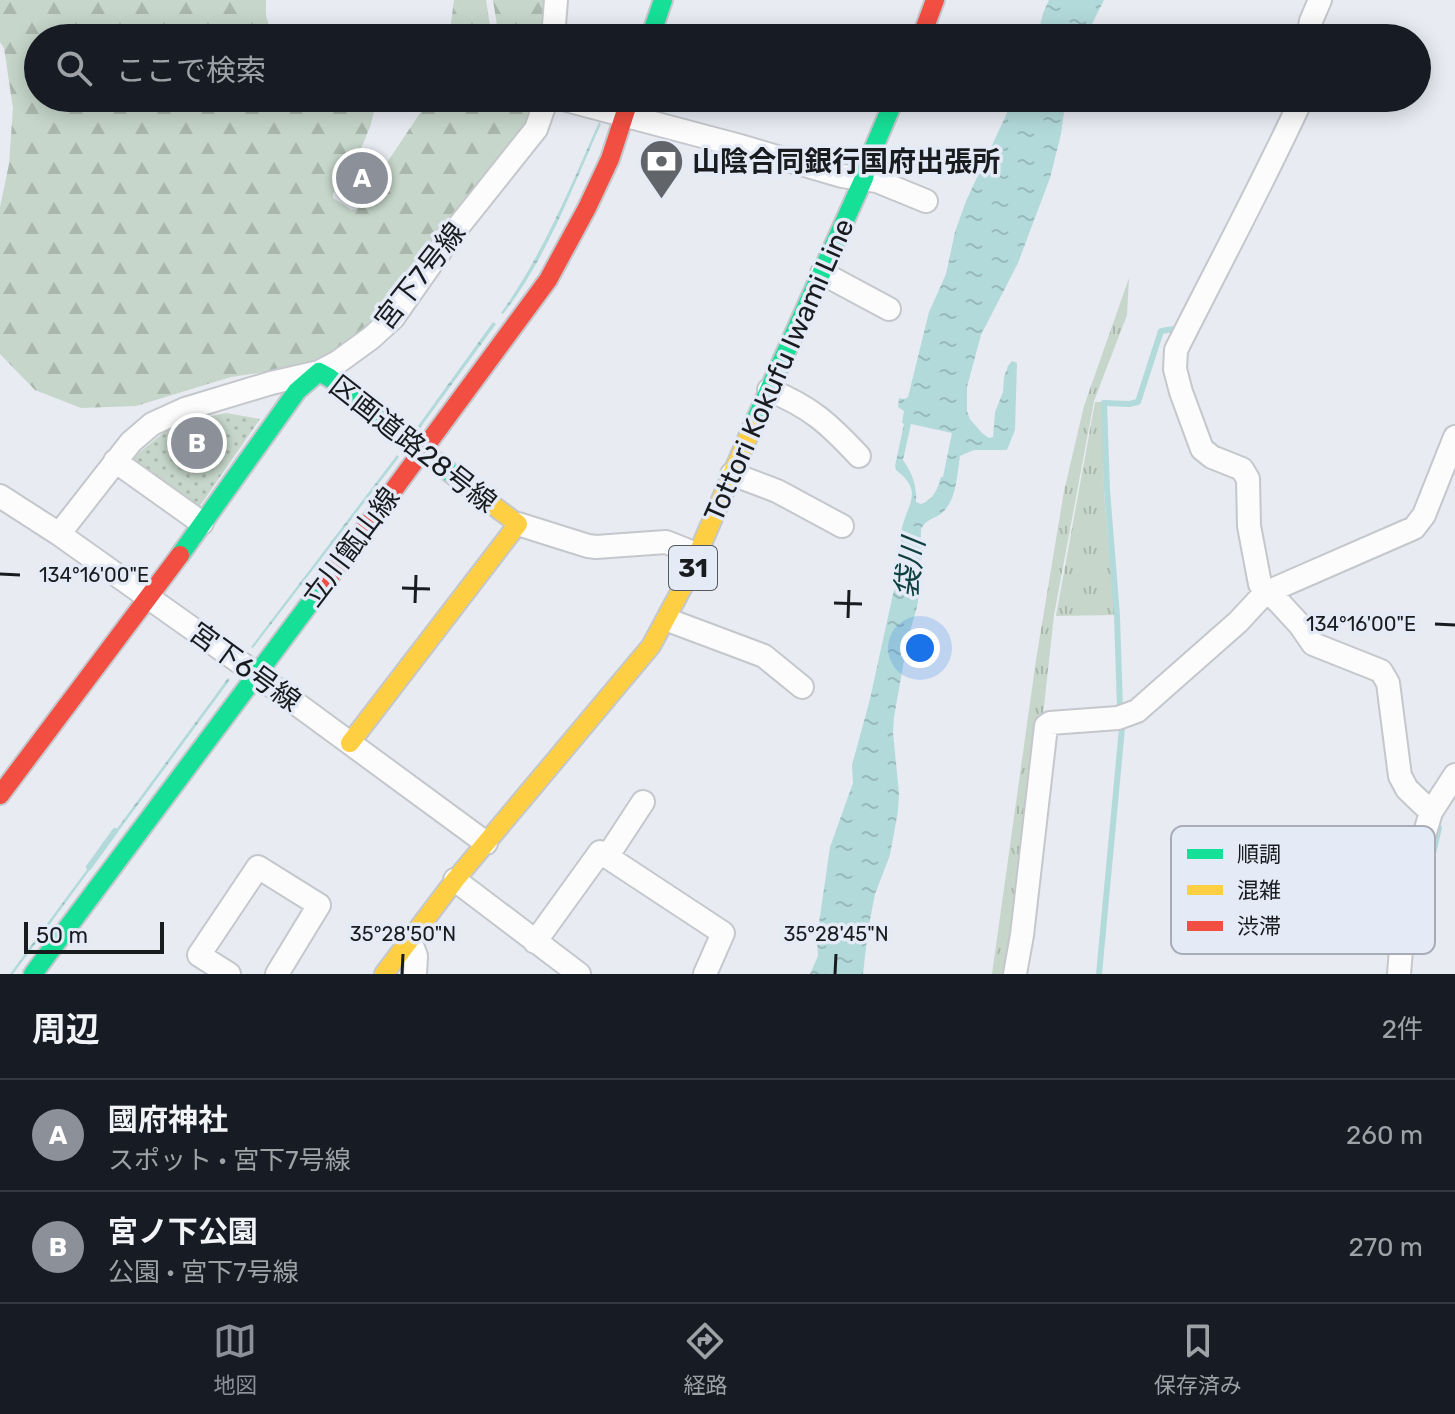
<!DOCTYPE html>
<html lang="ja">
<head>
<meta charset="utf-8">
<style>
  :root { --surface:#171b24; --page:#242831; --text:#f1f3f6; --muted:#9ea1a6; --line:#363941; --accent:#8c9099 }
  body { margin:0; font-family:Rubik,"Noto Sans JP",sans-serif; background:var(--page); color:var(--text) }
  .scale { position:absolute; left:24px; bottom:20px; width:140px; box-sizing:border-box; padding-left:8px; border:4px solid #191c1f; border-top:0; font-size:22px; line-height:28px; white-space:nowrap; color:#191c1f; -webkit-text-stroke:6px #e4eaf6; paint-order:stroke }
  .you { position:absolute; left:920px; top:648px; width:28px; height:28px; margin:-20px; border:6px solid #fff; border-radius:50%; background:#1a73e8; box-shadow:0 0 0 12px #1a73e833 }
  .badge { display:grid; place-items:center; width:52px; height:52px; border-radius:50%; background:var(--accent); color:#fff; font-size:26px; font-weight:700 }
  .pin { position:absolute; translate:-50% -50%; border:4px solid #fff; box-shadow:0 2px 8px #0006 }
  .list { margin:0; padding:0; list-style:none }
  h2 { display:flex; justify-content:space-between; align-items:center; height:104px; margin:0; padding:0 32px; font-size:34px }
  h2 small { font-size:26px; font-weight:400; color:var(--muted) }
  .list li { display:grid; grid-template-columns:52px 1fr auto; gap:24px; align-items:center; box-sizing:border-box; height:112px; padding:0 32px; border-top:2px solid var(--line) }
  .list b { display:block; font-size:30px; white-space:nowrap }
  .list p { margin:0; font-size:26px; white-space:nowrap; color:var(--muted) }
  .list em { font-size:26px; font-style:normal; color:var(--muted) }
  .icon { flex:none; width:44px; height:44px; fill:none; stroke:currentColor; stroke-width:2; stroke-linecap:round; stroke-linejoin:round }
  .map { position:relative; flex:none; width:1455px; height:974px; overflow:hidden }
  .search { position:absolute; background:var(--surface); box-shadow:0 4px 20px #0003; left:24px; right:24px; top:24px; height:88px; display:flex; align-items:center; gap:20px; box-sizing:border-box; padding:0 28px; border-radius:44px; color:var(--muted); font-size:30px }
  .sheet { height:328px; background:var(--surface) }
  nav { display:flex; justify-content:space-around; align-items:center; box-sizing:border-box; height:112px; border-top:2px solid var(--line); background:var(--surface); font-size:22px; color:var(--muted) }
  nav a { display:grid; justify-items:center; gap:4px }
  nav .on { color:var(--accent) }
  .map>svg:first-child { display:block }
  .grass { fill:url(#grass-tufts) }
  .forest { fill:url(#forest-firs) }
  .park { fill:url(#park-dots) }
  .water { fill:url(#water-ripples); fill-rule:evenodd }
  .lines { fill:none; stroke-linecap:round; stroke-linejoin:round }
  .stream { stroke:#b3dadb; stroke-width:6 }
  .street-casing { stroke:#c4c7cb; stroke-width:26 }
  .fast-casing { stroke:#c4c7cb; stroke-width:22 }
  .slow-casing { stroke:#c4c7cb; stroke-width:22 }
  .jam-casing { stroke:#c4c7cb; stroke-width:22 }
  .street { stroke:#fcfcfd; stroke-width:22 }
  .fast { stroke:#16e098; stroke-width:18 }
  .slow { stroke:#ffcf43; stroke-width:18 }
  .jam { stroke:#f24e42; stroke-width:18 }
  .ticks { fill:none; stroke:#191c1f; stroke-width:3 }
  .labels { text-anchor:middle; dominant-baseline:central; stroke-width:7; stroke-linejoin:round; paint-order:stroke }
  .shield { fill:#e4eaf6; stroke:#565a60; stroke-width:2 }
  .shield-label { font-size:26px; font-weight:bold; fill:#191c1f }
  .poi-label { font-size:28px; font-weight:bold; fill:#191c1f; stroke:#e4eaf6; text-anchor:start }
  .street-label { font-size:28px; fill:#191c1f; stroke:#e4eaf6 }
  .water-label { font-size:30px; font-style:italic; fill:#0e4040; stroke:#e4eaf6 }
  .key { fill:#e4eaf6; stroke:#a7acb6; stroke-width:2 }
  .key-label { font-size:22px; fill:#191c1f }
  .ticks-label { font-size:20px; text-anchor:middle; fill:#191c1f; stroke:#e4eaf6; stroke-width:7; stroke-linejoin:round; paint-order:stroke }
</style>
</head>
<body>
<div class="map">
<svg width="1455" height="974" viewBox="0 0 1455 974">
  <defs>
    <pattern id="grass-tufts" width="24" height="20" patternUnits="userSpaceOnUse" patternTransform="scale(2)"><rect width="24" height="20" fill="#c6d6ca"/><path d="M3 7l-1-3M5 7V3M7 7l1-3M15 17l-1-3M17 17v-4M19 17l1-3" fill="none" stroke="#aab7ad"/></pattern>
    <pattern id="forest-firs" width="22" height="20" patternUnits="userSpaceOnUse" patternTransform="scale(2)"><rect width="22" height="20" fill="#c6d6ca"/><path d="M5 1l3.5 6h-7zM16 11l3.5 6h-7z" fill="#aab7ad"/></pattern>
    <pattern id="park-dots" width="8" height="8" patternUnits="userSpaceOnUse" patternTransform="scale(2)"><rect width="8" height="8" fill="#c6d6ca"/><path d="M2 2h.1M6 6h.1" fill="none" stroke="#aab7ad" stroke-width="1.8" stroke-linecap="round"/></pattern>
    <pattern id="water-ripples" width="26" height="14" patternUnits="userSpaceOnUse" patternTransform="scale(2)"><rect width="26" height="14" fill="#b3dadb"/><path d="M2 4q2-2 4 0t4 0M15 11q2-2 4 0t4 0" fill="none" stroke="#99babc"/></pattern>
  </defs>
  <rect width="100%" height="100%" fill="#e8ebf2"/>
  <path class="grass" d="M1129,278L1127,315L1094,401L1054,615L1028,853L1012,974H992L1036,660L1064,491L1084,406Z
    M1095,402H1103L1104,493L1115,615L1056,616Z"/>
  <path class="forest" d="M0,0H266V15L272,38H38V98H377L371,124L358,156L333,193V198L352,210L356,209L430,98H518L535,115L408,291L339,357L297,367L231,377L136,406L81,408L35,390L0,354V207L9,164L13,108L4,48L0,42Z
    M454,0H486L492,38H449Z
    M493,0H547L544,38H499Z"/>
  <path class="park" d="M226,413L260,419L197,510L128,462L174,424Z"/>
  <path class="water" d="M1049,0H1104L1085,38H1037L1043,13Z
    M1014,98H1066L1061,134L1050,178L1018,263L981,335L967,387V411L970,419L982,433L989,438L993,437L995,412L1003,392L1004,377L1008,366L1012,361L1017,363L1015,430L1007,450H974L960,456C957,474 957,500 942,513C934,519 926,519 921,529L920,589L917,607L908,638L894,717L893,733L899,793L898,811L890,855L875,894L868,930L863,974H810L818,956L817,941L819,923L830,847L853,783L852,765L870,699L893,594C895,586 902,578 904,571C907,558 899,545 901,533C905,505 926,493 896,470L895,466L904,424L902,423L904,411L898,407L899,398L904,399L908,397L929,312L946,274L955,232L966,201ZM911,424L952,433L943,477H941C937,490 934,499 921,504L916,502C917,485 912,473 903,460Z
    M599,122L601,124C572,188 547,258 503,314L501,313C543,254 570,188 599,122Z
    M493,322L496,324L420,428L418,426Z
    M397,455L399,457L253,648L251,647Z
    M228,678L230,680L13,974H10Z"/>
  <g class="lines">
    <path class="stream" d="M1120,709L1117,616L1107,490L1104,403L1129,404L1138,402L1161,331L1181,328
      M89,867L115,831
      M1411,945L1439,828
      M1099,974L1122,728"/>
    <defs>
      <path id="street" d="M553,38L556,0
        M1308,38L1311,21L1320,0
        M559,98L740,146L842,176L877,181L926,201
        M1302,98C1263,183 1218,266 1176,350L1175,369L1181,392L1202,449L1212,457L1242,469L1248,479L1249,526L1260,584L1265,593L1276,599L1300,625L1313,644L1381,671L1388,683L1400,776L1407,789L1431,812
        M822,273L889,309
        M769,390C811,407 829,424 859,456
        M115,461L202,523
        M732,474L777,491L842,526
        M0,496L59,534L245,666L486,843
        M518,524L588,546L596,547L666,542L699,555
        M59,534L131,442L152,424L185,409L271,383L319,372L338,362L371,338L393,318L450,237L536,129L547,98
        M668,620L764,656L802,687
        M607,857L643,802
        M455,880L579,974
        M410,940L416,956L415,974
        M535,942L600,852L723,933L705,974
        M229,974L199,955L258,867L319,905L277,974
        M1015,974L1022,935L1046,726L1050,723L1118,718L1137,711L1238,622L1265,593L1414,528L1424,515L1455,437
        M1399,974L1405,901L1431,812L1455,775"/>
      <path id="fast" d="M650,38L663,0
        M751,430L864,178L869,159L895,98
        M180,555L297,391L319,372L330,378L467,486
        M33,974L328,579"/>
      <path id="slow" d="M350,743L518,524L467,486
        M384,974L455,880L651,646L686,581L751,430"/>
      <path id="jam" d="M921,38L935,0
        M328,579L548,280L587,208L610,159L630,98
        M0,795L180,555"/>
    </defs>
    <use href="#street" class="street-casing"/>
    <use href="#fast" class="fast-casing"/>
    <use href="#slow" class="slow-casing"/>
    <use href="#jam" class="jam-casing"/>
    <use href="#street" class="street"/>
    <use href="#fast" class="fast"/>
    <use href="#slow" class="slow"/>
    <use href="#jam" class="jam"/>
  </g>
  <path class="ticks" d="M0,574L20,575M402,588L430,589M415,603L416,575M834,603L862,604M848,618L849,590M1435,624L1455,625M402,974L403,954M835,974L836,954"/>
  <defs>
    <symbol id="bank-pin" viewBox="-11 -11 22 30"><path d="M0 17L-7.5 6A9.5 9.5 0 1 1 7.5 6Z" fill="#616469" stroke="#e4eaf6"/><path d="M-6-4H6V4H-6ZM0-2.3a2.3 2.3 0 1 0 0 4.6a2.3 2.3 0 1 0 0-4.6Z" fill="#fff"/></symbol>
  </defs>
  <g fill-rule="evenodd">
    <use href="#bank-pin" x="636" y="136" width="51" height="69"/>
  </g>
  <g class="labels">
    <rect class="shield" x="669" y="546" width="48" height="44" rx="6"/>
    <g class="shield-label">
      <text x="693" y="568">31</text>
    </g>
    <g class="poi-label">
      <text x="692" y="161">山陰合同銀行国府出張所</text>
    </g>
    <g class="street-label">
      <text transform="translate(420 276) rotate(-52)">宮下7号線</text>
      <text transform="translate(779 370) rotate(-66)">Tottori Kokufu Iwami Line</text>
      <text transform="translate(413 444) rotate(38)">区画道路28号線</text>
      <text transform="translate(351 547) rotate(-53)">立川甑山線</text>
      <text transform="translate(245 667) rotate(36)">宮下6号線</text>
    </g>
    <g class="water-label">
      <text transform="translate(910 568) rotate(-82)">袋川</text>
    </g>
  </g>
  <rect x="1171" y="826" width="264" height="128" rx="12" class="key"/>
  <rect x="1187" y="849" width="36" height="10" fill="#16e098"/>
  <rect x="1187" y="885" width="36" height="10" fill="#ffcf43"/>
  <rect x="1187" y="921" width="36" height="10" fill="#f24e42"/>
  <g class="key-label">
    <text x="1237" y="862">順調</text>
    <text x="1237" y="898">混雑</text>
    <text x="1237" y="934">渋滞</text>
  </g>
  <g class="ticks-label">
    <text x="94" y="582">134°16'00"E</text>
    <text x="1361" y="631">134°16'00"E</text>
    <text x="403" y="941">35°28'50"N</text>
    <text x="836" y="941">35°28'45"N</text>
  </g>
</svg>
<div class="scale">50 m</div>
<div class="you"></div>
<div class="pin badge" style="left:362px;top:178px">A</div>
<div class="pin badge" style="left:197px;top:443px">B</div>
<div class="search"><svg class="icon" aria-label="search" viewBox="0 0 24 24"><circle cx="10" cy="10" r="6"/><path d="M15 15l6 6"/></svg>ここで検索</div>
</div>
<section class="sheet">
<h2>周辺<small>2件</small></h2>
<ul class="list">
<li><span class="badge">A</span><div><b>國府神社</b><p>スポット · 宮下7号線</p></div><em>260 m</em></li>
<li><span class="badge">B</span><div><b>宮ノ下公園</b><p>公園 · 宮下7号線</p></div><em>270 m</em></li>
</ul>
</section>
<nav>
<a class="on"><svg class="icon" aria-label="map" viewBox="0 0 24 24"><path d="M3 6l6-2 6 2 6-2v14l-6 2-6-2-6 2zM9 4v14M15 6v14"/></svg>地図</a>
<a><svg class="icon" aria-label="directions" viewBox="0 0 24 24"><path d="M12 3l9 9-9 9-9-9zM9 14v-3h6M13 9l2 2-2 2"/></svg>経路</a>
<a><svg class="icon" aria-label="saved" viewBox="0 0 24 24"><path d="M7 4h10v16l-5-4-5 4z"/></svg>保存済み</a>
</nav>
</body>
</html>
